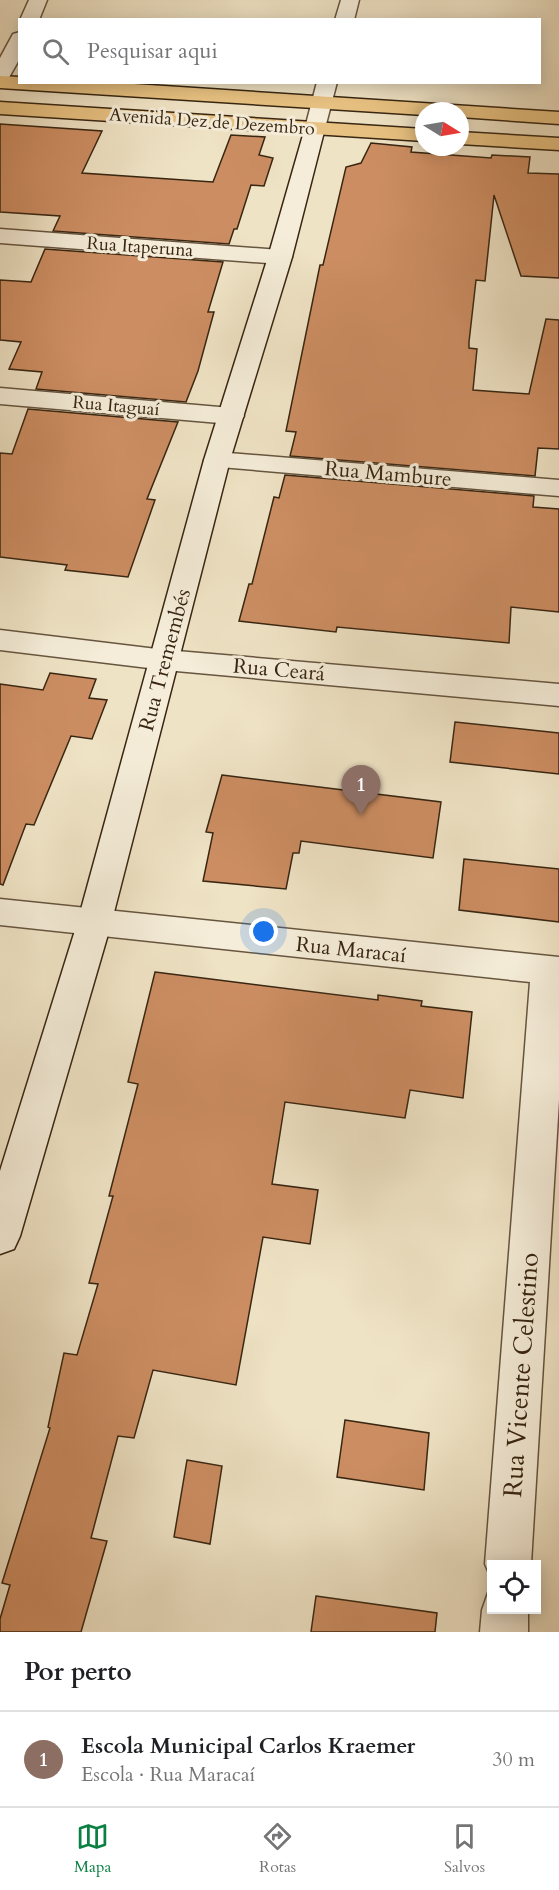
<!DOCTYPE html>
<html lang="pt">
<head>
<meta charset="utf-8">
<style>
  :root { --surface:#fff; --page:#f2f2f2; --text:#202124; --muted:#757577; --line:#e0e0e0; --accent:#0b8043 }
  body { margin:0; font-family:Cardo,serif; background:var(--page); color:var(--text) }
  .controls { position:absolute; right:18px; bottom:18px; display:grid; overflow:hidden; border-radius:0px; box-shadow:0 3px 15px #0003 }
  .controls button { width:54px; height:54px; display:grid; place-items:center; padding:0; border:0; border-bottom:2px solid var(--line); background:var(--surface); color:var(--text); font:30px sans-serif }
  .compass { position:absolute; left:415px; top:102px; width:54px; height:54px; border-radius:50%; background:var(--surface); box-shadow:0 3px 15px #0003; rotate:101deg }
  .you { position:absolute; left:264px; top:932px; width:21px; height:21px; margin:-15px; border:4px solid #fff; border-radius:50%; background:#1a73e8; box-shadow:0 0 0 9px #1a73e833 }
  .badge { display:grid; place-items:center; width:39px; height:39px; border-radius:50%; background:var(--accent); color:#fff; font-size:20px; font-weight:700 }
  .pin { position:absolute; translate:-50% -50px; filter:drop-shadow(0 2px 3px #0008) }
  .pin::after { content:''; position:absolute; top:32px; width:21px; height:18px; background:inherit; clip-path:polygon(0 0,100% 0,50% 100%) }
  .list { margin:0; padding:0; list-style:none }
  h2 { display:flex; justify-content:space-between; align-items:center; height:78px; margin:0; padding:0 24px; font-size:26px }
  h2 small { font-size:20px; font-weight:400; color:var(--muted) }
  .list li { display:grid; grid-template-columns:39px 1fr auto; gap:18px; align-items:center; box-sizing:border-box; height:96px; padding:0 24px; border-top:2px solid var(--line) }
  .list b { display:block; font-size:22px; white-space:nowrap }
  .list p { margin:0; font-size:20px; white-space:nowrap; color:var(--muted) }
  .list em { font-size:20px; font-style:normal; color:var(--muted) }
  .icon { flex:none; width:33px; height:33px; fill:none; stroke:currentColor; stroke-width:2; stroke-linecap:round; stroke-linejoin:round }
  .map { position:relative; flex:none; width:559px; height:1632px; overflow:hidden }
  .search { position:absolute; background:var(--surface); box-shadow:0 3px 15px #0003; left:18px; right:18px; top:18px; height:66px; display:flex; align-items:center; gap:15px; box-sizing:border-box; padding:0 21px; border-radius:0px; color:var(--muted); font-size:22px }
  .sheet { height:174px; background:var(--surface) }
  nav { display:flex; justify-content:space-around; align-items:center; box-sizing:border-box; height:84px; border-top:2px solid var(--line); background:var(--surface); font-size:16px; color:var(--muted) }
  nav a { display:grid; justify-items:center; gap:3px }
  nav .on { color:var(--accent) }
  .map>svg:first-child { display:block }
  .building { fill:#cc8d62; stroke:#382612; stroke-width:1.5 }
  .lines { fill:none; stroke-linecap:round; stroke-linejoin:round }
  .street-casing { stroke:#66553f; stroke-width:3 }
  .secondary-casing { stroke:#382612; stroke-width:3 }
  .highway-casing { stroke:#382612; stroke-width:3 }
  .street { fill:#f5edd9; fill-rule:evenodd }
  .secondary { fill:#f5edd9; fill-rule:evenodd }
  .highway { fill:#e8c282; fill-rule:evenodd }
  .labels { text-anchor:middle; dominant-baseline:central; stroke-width:6; stroke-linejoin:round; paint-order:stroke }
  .far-street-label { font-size:18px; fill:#382612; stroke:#f5edd9 }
  .street-label { font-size:21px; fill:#382612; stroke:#f5edd9 }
  .near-street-label { font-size:26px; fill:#382612; stroke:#f5edd9 }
</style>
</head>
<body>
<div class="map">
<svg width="559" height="1632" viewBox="0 0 559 1632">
  <rect width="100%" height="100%" fill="#efe3c5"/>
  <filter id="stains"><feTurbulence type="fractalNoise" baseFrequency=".00333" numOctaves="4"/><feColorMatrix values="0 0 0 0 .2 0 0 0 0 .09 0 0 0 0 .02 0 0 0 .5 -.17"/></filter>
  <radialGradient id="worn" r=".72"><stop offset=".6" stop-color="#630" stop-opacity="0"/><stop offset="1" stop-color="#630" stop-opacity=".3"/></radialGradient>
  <path class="building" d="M0,124L102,131L82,173L213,182L231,135L265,137L259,155L273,158L264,186L251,185L237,229H234L229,244L53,231L60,216L0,212Z
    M371,143L412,147L411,152L491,158L492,155L530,157L528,173L559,174V278L521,276L494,195L485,281L476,280L469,342V348L477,349L473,390L529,394L546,319L559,320V449L538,448L535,476L290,456L296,432L286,431L320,265H323L346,167L361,163Z
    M45,249L223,262L208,312H214L198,371L186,402L36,389L42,372L9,369L21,342L0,340V280L31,282Z
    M28,409L178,422L147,499L155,500L128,577L65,570L67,565L0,557V453L12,454Z
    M285,475L534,496L533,507L559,509V612L511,607L509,643L337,627L336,632L239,621L249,584H252L274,497L279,498Z
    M50,673L96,679L89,698L107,700L92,739L71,736L34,825L26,824L3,885L0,884V684L43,690Z
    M455,722L559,733V774L450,762Z
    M222,775L441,802L433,858L301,841L299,853H293L286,889L203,881L213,833L206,832Z
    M464,859L559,869V922L459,910Z
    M155,972L378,1000V995L422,1001L421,1006L472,1012L463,1098L410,1090L405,1118L285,1102L272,1184L318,1190L310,1244L263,1237L236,1385L153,1370L134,1438L118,1436L91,1538L107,1541L81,1632H0V1619L10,1585L2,1583L50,1428L48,1427L64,1353L77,1355L98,1284L89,1283L113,1196H109L138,1084L128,1082Z
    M345,1420L429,1433L424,1490L337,1477Z
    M187,1460L222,1466L210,1544L174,1537Z
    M316,1596L437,1613L435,1632H311Z"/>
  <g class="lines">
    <defs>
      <path id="street" d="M29,0H47L39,20H20Z
        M341,0H359L354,20H335Z
        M20,32V58L7,81L0,83V58L13,34Z
        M317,82H337L325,128L322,132L315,134L308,132L305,128Z
        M0,229L280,250L288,252L292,257L288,262L280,264L0,243Z
        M0,388L231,408L240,410L244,416L240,422L231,424L0,404Z
        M217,452L559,480V496L208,466L204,460L208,454Z
        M0,630L165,650L559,684V706L165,670L0,650Z
        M0,899L559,957V1100L531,1564H492V1580L485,1564L530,982L0,925Z
        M492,1592V1610H528V1632H480L482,1610L488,1593Z"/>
      <path id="secondary" d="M315,122L322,124L325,128L292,257L230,460L111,924L20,1236L14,1249L0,1254V1171L77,924L204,460L268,257L305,128L308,124Z"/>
      <path id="highway" d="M0,76L20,77V82H103L559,112V124L460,117V111H424V115L0,88Z
        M0,102L424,129V141L0,114Z
        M460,132L559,138V150L460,144Z"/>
    </defs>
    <use href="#street" class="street-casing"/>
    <use href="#secondary" class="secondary-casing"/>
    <use href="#highway" class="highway-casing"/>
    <use href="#street" class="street"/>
    <use href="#secondary" class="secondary"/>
    <use href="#highway" class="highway"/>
  </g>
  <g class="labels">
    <g class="far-street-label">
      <text transform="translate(212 122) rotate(4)">Avenida Dez de Dezembro</text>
      <text transform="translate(140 247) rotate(4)">Rua Itaperuna</text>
      <text transform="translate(116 406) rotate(5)">Rua Itaguaí</text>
    </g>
    <g class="street-label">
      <text transform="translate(388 474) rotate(5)">Rua Mambure</text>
      <text transform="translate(165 660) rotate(-75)">Rua Tremembés</text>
      <text transform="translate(279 670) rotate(5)">Rua Ceará</text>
      <text transform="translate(351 950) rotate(6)">Rua Maracaí</text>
    </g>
    <g class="near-street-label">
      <text transform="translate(521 1375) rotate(-86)">Rua Vicente Celestino</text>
    </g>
  </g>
  <rect width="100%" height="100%" filter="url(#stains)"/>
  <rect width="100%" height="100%" fill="url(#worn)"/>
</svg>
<div class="controls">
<button><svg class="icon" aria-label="locate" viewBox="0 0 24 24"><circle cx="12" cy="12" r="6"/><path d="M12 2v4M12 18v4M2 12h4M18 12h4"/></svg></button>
</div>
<svg class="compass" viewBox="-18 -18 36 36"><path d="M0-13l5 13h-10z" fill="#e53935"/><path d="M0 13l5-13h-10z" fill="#757577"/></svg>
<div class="you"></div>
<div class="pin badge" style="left:361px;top:815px;background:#8d6e63">1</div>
<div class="search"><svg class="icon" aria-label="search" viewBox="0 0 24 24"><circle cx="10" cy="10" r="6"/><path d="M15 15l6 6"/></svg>Pesquisar aqui</div>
</div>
<section class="sheet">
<h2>Por perto<small></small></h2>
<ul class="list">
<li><span class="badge" style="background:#8d6e63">1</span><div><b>Escola Municipal Carlos Kraemer</b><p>Escola · Rua Maracaí</p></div><em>30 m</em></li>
</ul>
</section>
<nav>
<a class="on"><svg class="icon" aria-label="map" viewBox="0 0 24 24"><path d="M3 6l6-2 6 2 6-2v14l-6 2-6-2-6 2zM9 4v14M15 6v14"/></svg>Mapa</a>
<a><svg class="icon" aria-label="directions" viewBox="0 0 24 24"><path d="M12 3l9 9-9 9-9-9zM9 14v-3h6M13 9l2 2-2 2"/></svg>Rotas</a>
<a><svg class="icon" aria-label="saved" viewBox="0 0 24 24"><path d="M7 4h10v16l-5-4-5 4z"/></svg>Salvos</a>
</nav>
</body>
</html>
